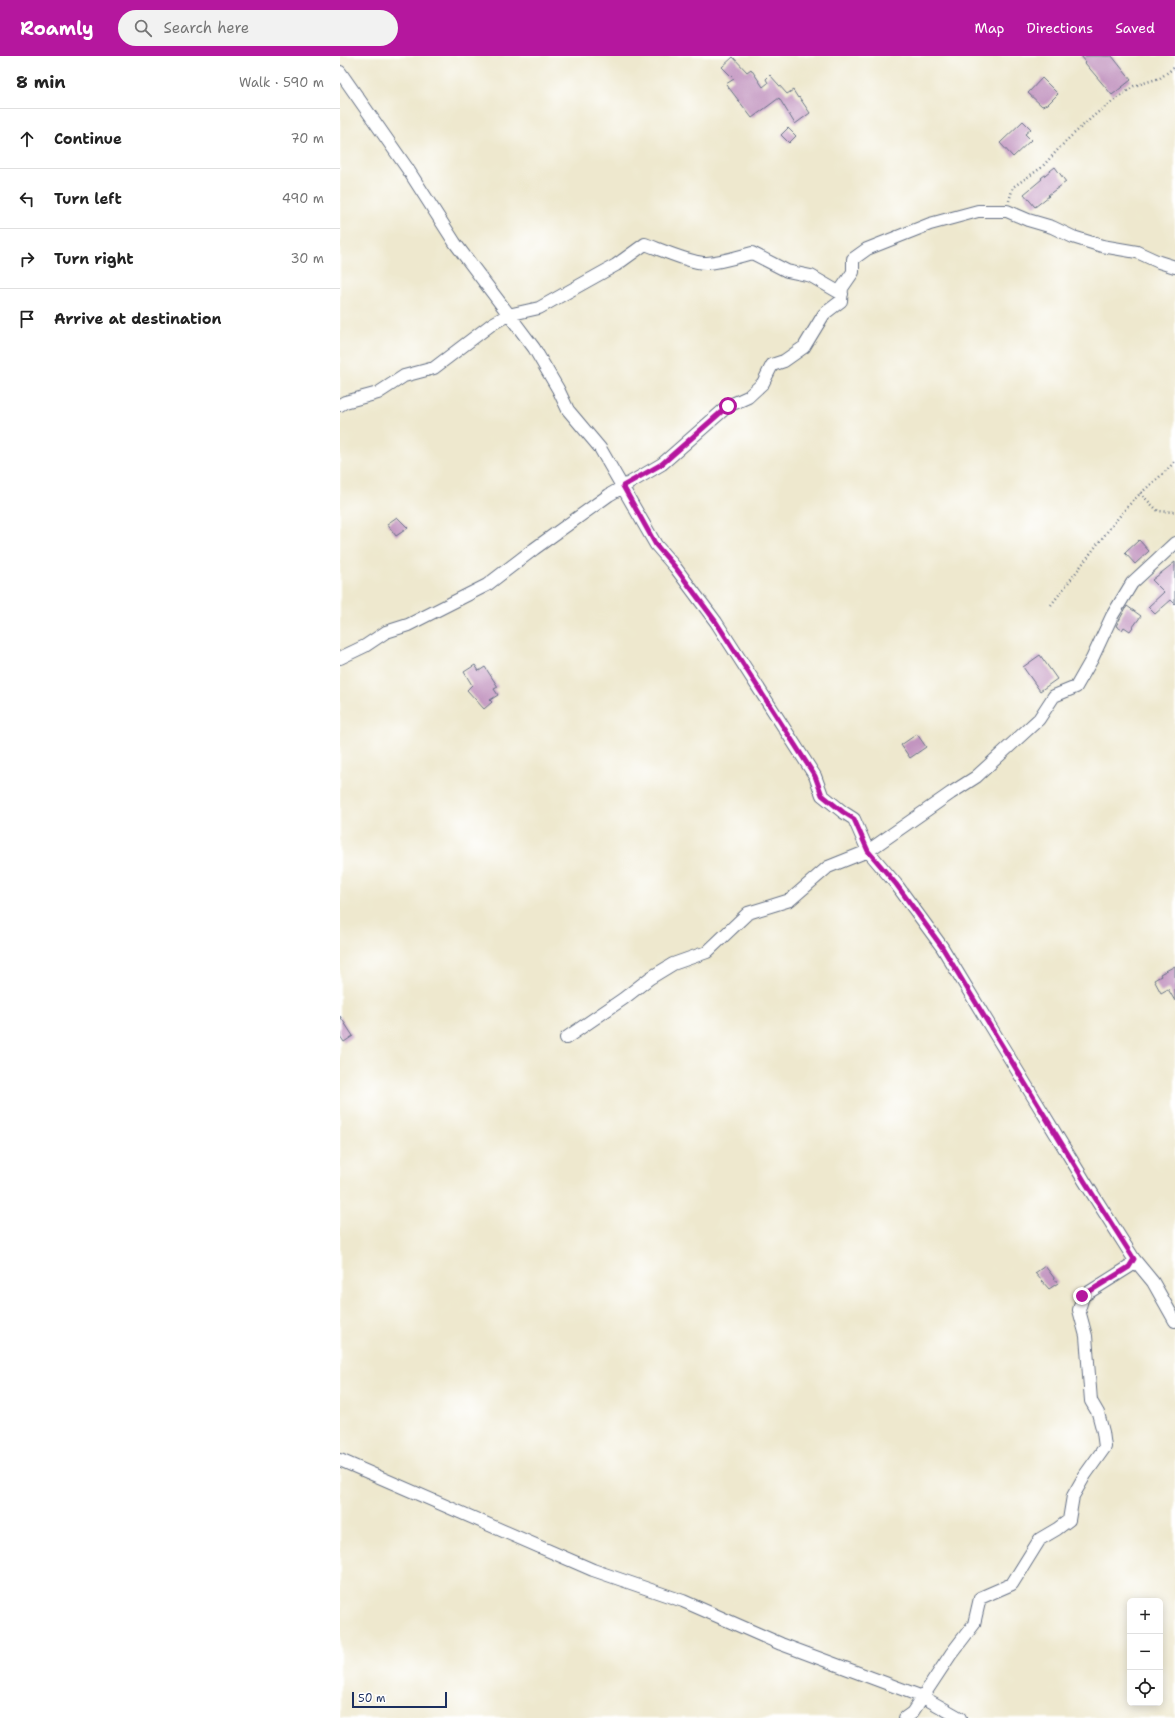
<!DOCTYPE html>
<html lang="en">
<head>
<meta charset="utf-8">
<style>
  :root { --surface:#fff; --page:#f2f2f2; --text:#222; --muted:#767676; --line:#e0e0e0; --accent:#b5179e }
  body { margin:0; font-family:"Shantell Sans",sans-serif; background:var(--page); color:var(--text) }
  .controls { position:absolute; right:12px; bottom:12px; display:grid; overflow:hidden; border-radius:6px; box-shadow:0 2px 10px #0003 }
  .controls button { width:36px; height:36px; display:grid; place-items:center; padding:0; border:0; border-bottom:1px solid var(--line); background:var(--surface); color:var(--text); font:20px sans-serif }
  .scale { position:absolute; left:12px; bottom:10px; width:95px; box-sizing:border-box; padding-left:4px; border:2px solid #1b2f5e; border-top:0; font-size:11px; line-height:14px; white-space:nowrap; color:#1b2f5e; -webkit-text-stroke:3px #fff; paint-order:stroke }
  .stop { position:absolute; width:12px; height:12px; margin:-9px; border:3px solid #b5179e; border-radius:50%; background:#fff }
  .stop.end { background:#b5179e; border-color:#fff; box-shadow:0 1px 4px #0008 }
  .list { margin:0; padding:0; list-style:none }
  h2 { display:flex; justify-content:space-between; align-items:center; height:52px; margin:0; padding:0 16px; font-size:17px }
  h2 small { font-size:13px; font-weight:400; color:var(--muted) }
  .list li { display:grid; grid-template-columns:26px 1fr auto; gap:12px; align-items:center; box-sizing:border-box; height:60px; padding:0 16px; border-top:1px solid var(--line) }
  .list b { display:block; font-size:15px; white-space:nowrap }
  .list em { font-size:13px; font-style:normal; color:var(--muted) }
  .icon { flex:none; width:22px; height:22px; fill:none; stroke:currentColor; stroke-width:2; stroke-linecap:round; stroke-linejoin:round }
  .map { position:relative; flex:none; width:835px; height:1662px; overflow:hidden }
  header { display:flex; align-items:center; gap:24px; box-sizing:border-box; height:56px; padding:0 20px; background:var(--accent); color:#fff }
  header strong { font-size:19px }
  nav { display:flex; gap:22px; margin-inline-start:auto; font-size:14px }
  .search { width:280px; height:36px; background:var(--page); display:flex; align-items:center; gap:10px; box-sizing:border-box; padding:0 14px; border-radius:22px; color:var(--muted); font-size:15px }
  main { display:flex }
  aside { flex:1; background:var(--surface) }
  .map>svg:first-child { display:block }
  .building { fill:#c295c0 }
  .lines { fill:none; stroke-linecap:round; stroke-linejoin:round }
  .minor-casing { stroke:#657085; stroke-width:14 }
  .path { stroke:#657085; stroke-width:2.5; stroke-dasharray:1 3; stroke-linecap:butt }
  .minor { stroke:#fff; stroke-width:12 }
  .route { stroke:#b5179e; stroke-width:5 }
</style>
</head>
<body>
<header>
<strong>Roamly</strong>
<div class="search"><svg class="icon" aria-label="search" viewBox="0 0 24 24"><circle cx="10" cy="10" r="6"/><path d="M15 15l6 6"/></svg>Search here</div>
<nav><a>Map</a><a>Directions</a><a>Saved</a></nav>
</header>
<main>
<aside>
<h2>8 min<small>Walk · 590 m</small></h2>
<ul class="list">
<li><svg class="icon" aria-label="ahead" viewBox="0 0 24 24"><path d="M12 20V5M6 11l6-6 6 6"/></svg><div><b>Continue</b></div><em>70 m</em></li>
<li><svg class="icon" aria-label="left" viewBox="0 0 24 24"><path d="M17 20v-9H6M10 6l-5 5 5 5"/></svg><div><b>Turn left</b></div><em>490 m</em></li>
<li><svg class="icon" aria-label="right" viewBox="0 0 24 24"><path d="M7 20v-9h11M14 6l5 5-5 5"/></svg><div><b>Turn right</b></div><em>30 m</em></li>
<li><svg class="icon" aria-label="arrive" viewBox="0 0 24 24"><path d="M6 21V4h12l-3 4 3 4H6"/></svg><div><b>Arrive at destination</b></div></li>
</ul>
</aside>
<div class="map">
<svg width="835" height="1662" viewBox="0 0 835 1662">
  <rect width="100%" height="100%" fill="#fff"/>
  <filter id="ink" filterUnits="userSpaceOnUse"><feTurbulence type="fractalNoise" baseFrequency=".025" numOctaves="2"/><feDisplacementMap in="SourceGraphic" scale="8" xChannelSelector="R" yChannelSelector="G"/><feConvolveMatrix kernelMatrix="1 2 1 2 8 2 1 2 1" color-interpolation-filters="sRGB"/></filter>
  <filter id="wash" filterUnits="userSpaceOnUse"><feTurbulence type="fractalNoise" baseFrequency=".012" numOctaves="4" result="noise"/><feDisplacementMap in="SourceGraphic" scale="16" xChannelSelector="R" yChannelSelector="G"/><feGaussianBlur stdDeviation="0.9" result="paint"/><feColorMatrix in="noise" values="0 0 0 0 0 0 0 0 0 0 0 0 0 0 0 0 0 1.4 0 .05"/><feComposite in="paint" operator="in"/></filter>
  <g filter="url(#wash)">
    <rect width="100%" height="100%" fill="#eee8ce"/>
    <g id="blocks">
      <path class="building" d="M741,0H772L791,24L772,39L745,7L746,6Z
        M393,1L407,16L411,13L423,31L428,27L426,23L430,19L447,38L453,34L458,42L459,41L470,57L455,68L439,42L412,62L386,28L394,23L382,11Z
        M702,22L718,38L708,48L702,50L688,37Z
        M683,65L691,73L685,78L691,84L673,101L660,87Z
        M448,72L456,80L449,87L441,79Z
        M715,111L726,126L708,139L709,140L695,151L684,138L702,123L701,122Z
        M57,461L68,472L56,480L47,468Z
        M799,484L809,495L795,508L785,497Z
        M835,506V548L831,544L815,558L808,551L824,536L812,524Z
        M787,550L801,560L790,575L784,571L782,574L776,570Z
        M700,599L717,623L700,635L683,611Z
        M135,609L139,615L145,611L158,631L154,633L158,639L150,644L152,646L144,653L127,634L132,629L124,616Z
        M577,678L586,691L570,702L561,689Z
        M835,910V945L828,933L821,937L814,924L821,920L820,918Z
        M0,960L13,980L4,986L0,980Z
        M705,1210L718,1227L709,1233L695,1217Z"/>
    </g>
  </g>
  <g filter="url(#ink)">
    <use href="#blocks" fill-opacity="0" stroke="#657085" stroke-width="1"/>
    <g class="lines">
      <defs>
        <path id="minor" d="M0,16L67,112L115,187L194,292L218,333L228,354L260,392L316,489L335,511L376,566L475,720L482,739L503,756L514,763L528,795L556,828L602,891L745,1126L794,1203L813,1226L835,1265
          M0,349L5,346L38,337L64,320L94,312L152,268L168,259L199,252L276,209L305,188C319,193 353,208 367,207C382,206 397,201 412,197L447,215L471,220L502,238
          M0,602L25,590L46,576L68,569L147,529L194,493L269,439L322,408L388,350L408,341L423,327L432,309L444,305L464,291L484,258L501,245L502,232L513,216V203L527,193L590,168L638,155H667L688,164L712,171L733,181L762,190L797,196L819,206L835,211
          M226,982L283,943L310,922L333,908L367,896L408,857L450,844L488,811L528,795L611,737L636,721L699,663L714,640L736,631L752,603L772,560L792,527L835,487
          M0,1404L253,1514L343,1545L441,1588L583,1641L620,1662
          M565,1662L572,1657L611,1598L634,1568L640,1542L672,1528L700,1483L717,1473L729,1464L733,1440L745,1419L765,1391L763,1376L758,1357L751,1345L746,1280L739,1254L743,1240L789,1211L794,1203"/>
      </defs>
      <use href="#minor" class="minor-casing"/>
      <path class="path" d="M669,145L673,131L701,112L727,84L757,57L794,30L820,22L835,11
        M800,437L818,455L835,456
        M711,549C737,516 761,482 788,450C803,433 821,422 835,405"/>
      <use href="#minor" class="minor"/>
    </g>
  </g>
  <g class="lines" filter="url(#ink)">
    <path class="route" d="M388,350L322,408L283,430L316,489L335,511L376,566L475,720L482,739L503,756L514,763L528,795L556,828L602,891L745,1126L794,1203L789,1211L742,1240"/>
  </g>
</svg>
<div class="controls">
<button>+</button>
<button>−</button>
<button><svg class="icon" aria-label="locate" viewBox="0 0 24 24"><circle cx="12" cy="12" r="6"/><path d="M12 2v4M12 18v4M2 12h4M18 12h4"/></svg></button>
</div>
<div class="scale">50 m</div>
<div class="stop" style="left:388px;top:350px"></div>
<div class="stop end" style="left:742px;top:1240px"></div>
</div>
</main>
</body>
</html>
